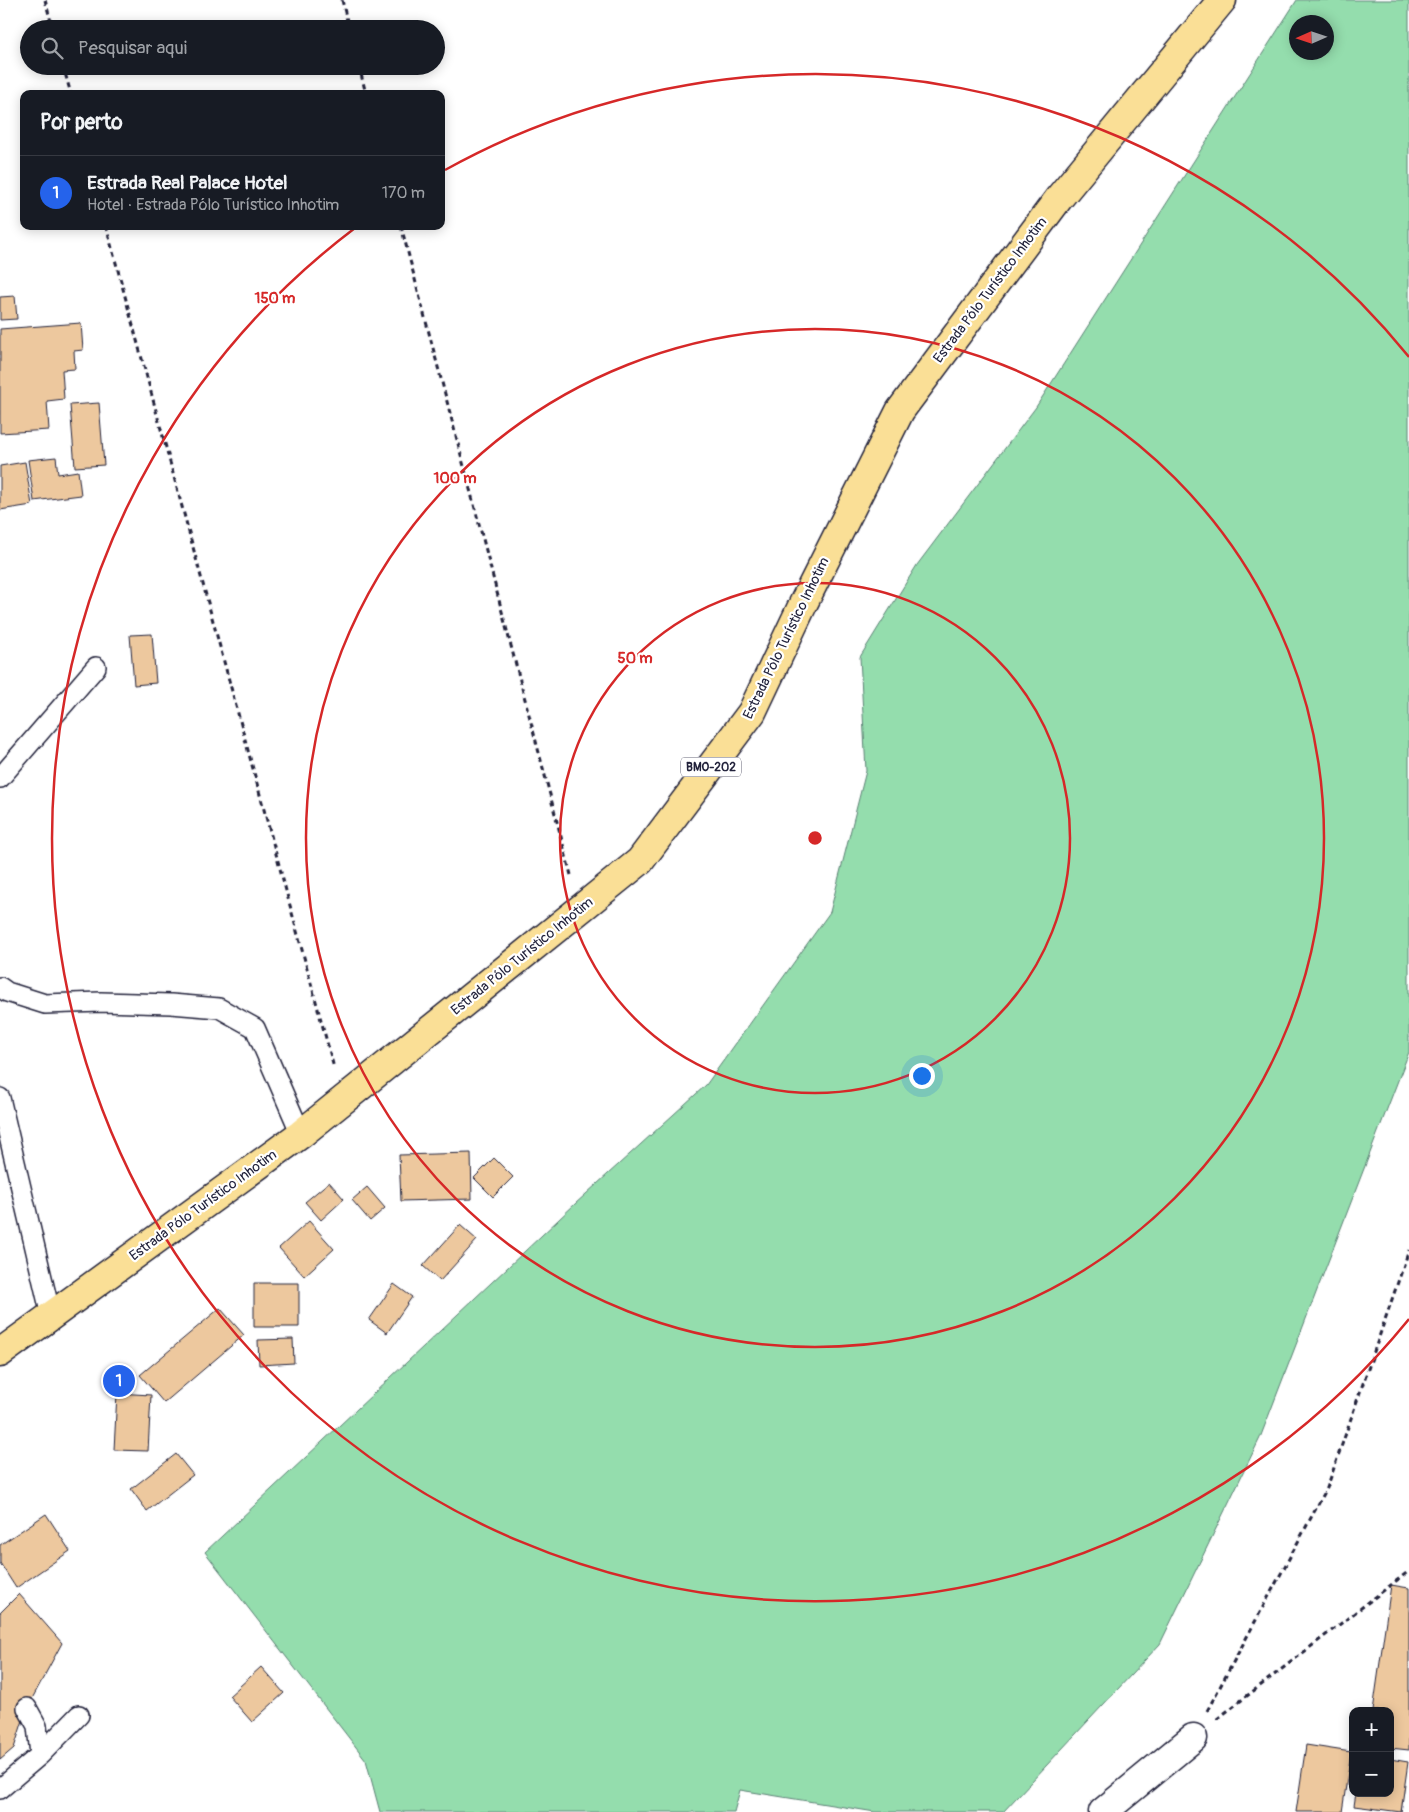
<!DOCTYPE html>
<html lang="pt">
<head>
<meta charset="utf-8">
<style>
  :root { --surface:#171b24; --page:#20242c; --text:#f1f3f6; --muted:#9ea1a6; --line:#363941; --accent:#2563eb }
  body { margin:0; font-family:Pangolin,sans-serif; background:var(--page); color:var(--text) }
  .controls { position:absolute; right:15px; bottom:15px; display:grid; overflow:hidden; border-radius:10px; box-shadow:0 2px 12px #0003 }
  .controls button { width:45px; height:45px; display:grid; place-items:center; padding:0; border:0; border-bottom:1px solid var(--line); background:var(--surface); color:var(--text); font:25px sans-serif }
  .compass { position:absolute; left:1289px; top:15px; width:45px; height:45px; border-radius:50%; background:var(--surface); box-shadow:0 2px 12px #0003; rotate:267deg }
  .you { position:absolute; left:921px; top:1075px; width:18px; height:18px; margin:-12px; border:4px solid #fff; border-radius:50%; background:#1a73e8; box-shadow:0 0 0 8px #1a73e833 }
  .badge { display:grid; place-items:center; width:32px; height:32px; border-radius:50%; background:var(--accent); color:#fff; font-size:16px; font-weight:700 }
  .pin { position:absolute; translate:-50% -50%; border:2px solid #fff; box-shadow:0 1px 5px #0006 }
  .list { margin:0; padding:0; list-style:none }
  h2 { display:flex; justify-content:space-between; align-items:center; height:65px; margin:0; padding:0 20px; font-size:21px }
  h2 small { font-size:16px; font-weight:400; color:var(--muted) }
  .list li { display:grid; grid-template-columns:32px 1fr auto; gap:15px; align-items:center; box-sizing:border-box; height:75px; padding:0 20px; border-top:1px solid var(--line) }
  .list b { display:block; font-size:19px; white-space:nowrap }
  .list p { margin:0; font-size:16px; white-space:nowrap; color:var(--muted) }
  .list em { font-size:16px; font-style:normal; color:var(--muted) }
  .icon { flex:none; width:28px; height:28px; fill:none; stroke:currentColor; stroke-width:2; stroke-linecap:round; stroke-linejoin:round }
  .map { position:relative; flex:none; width:1409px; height:1812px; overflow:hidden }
  .search { position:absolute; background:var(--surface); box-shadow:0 2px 12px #0003; left:20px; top:20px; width:425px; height:55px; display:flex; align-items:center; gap:12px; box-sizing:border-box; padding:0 18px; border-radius:28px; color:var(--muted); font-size:19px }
  .panel { position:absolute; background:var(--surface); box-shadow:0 2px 12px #0003; left:20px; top:90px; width:425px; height:140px; border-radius:10px }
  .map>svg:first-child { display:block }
  .green { fill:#94ddad; stroke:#5b8074; fill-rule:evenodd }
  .building { fill:#edc89e; stroke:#22223b }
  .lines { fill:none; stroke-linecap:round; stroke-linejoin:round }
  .lane-casing { stroke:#22223b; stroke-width:22 }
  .street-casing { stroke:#22223b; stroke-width:31 }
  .primary-casing { stroke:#22223b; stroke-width:31 }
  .path { stroke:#22223b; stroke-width:3; stroke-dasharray:5 4; stroke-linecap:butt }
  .lane { stroke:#fff; stroke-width:19 }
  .street { stroke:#fff; stroke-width:28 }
  .primary { stroke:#fadf96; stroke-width:28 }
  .ring { fill:none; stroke:#d62828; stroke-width:2.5 }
  .labels { text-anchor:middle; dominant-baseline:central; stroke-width:4.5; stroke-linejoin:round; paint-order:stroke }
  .shield { fill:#fff; stroke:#646476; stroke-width:1 }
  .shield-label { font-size:12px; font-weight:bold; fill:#22223b }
  .street-label { font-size:14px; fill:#22223b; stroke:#fff }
  .centre { fill:#d62828; stroke:#fff; stroke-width:2.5 }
  .ring-label { font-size:15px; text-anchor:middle; font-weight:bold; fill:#d62828; stroke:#fff; stroke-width:4.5; stroke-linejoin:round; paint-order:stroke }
</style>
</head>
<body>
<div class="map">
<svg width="1409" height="1812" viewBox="0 0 1409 1812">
  <rect width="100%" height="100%" fill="#fff"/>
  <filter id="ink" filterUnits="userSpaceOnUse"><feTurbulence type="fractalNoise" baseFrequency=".02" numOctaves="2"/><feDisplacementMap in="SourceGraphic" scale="10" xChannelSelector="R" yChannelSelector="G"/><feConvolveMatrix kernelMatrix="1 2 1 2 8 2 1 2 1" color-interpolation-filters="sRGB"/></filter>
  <g filter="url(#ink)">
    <path class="green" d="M1297,0H1409V1052L1260,1438L1160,1644L1003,1812H875L740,1790L734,1812H380L366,1760L205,1552L575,1204L706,1085L830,912L866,771L860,657L917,565L1036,407ZM1296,22H1326V52H1296Z"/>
    <path class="building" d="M15,296L17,319L0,320V297Z
      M81,323L83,350L74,351L75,369L62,370L64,399L47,401L49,430L0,433V329Z
      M99,403L104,465L75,467L70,405Z
      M56,457L58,474L78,471L81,495L34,501L28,460Z
      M25,462L32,505L0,510V466Z
      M152,634L156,683L134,685L130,635Z
      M471,1153L472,1199L401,1201L399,1155Z
      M494,1158L513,1177L493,1197L474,1178Z
      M329,1182L344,1199L321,1220L305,1202Z
      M367,1187L385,1208L370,1221L352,1200Z
      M309,1221L334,1249L304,1276L279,1248Z
      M460,1225L477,1240L440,1281L423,1266Z
      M254,1283H299V1327H254Z
      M394,1284L412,1297L387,1333L369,1320Z
      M220,1308L244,1335L164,1403L140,1375Z
      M293,1339L294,1363L259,1365L258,1340Z
      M117,1393L151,1395L148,1451L114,1450Z
      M176,1454L193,1475L147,1511L131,1489Z
      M46,1514L70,1551L16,1588L0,1563V1545Z
      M1391,1585L1409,1588V1750L1390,1748V1711H1373Z
      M19,1594L62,1643L27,1708L14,1748L0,1760V1613Z
      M261,1667L284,1693L252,1722L229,1696Z
      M1306,1745L1351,1752L1342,1812H1296Z
      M1390,1759L1408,1762L1401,1812L1354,1806L1356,1793H1390Z"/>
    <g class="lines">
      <defs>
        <path id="lane" d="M0,778L96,667
          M0,987L7,992L45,1004L101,1002L171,1004L219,1008L255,1028L301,1134
          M0,1098L51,1316
          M27,1708L37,1726L40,1755
          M0,1789L40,1755L79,1715"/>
        <path id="street" d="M1103,1812L1193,1738"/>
        <path id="primary" d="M0,1353L301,1134L640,861L752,712L804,602L900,411L1059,198L1222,0"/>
      </defs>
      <use href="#lane" class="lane-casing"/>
      <use href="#street" class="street-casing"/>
      <use href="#primary" class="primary-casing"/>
      <path class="path" d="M45,0L53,29
        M342,0L349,29
        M63,66L71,94
        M359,66L366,94
        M106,226L334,1068
        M401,226L571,875
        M1207,1711L1327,1488L1409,1250
        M1217,1719L1409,1571"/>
      <use href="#lane" class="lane"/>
      <use href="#street" class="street"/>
      <use href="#primary" class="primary"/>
    </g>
  </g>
  <g class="ring">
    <circle cx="815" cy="838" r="255"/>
    <circle cx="815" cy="838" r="509"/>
    <path d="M1409 1319A764 764 0 1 1 355 228M445 170A764 764 0 0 1 1409 357"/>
  </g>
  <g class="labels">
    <rect class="shield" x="681" y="757.5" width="60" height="19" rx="4"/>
    <g class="shield-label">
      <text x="711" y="767">BMO-202</text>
    </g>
    <g class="street-label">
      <text transform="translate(990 290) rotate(-53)">Estrada Pólo Turístico Inhotim</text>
      <text transform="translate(786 638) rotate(-64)">Estrada Pólo Turístico Inhotim</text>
      <text transform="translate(522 956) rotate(-39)">Estrada Pólo Turístico Inhotim</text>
      <text transform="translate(203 1205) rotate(-36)">Estrada Pólo Turístico Inhotim</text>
    </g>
  </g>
  <circle cx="815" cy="838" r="8" class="centre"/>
  <g class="ring-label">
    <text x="275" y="303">150 m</text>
    <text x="455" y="483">100 m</text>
    <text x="635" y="663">50 m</text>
  </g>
</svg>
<div class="controls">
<button>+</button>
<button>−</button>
</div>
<svg class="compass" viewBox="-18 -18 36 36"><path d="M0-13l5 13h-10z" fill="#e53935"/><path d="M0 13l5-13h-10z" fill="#9ea1a6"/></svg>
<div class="you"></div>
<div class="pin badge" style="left:119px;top:1381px">1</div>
<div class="search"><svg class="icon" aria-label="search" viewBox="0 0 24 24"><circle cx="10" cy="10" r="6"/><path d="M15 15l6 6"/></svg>Pesquisar aqui</div>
<section class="panel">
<h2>Por perto<small></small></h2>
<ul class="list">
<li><span class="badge">1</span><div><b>Estrada Real Palace Hotel</b><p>Hotel · Estrada Pólo Turístico Inhotim</p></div><em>170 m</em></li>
</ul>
</section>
</div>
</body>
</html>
